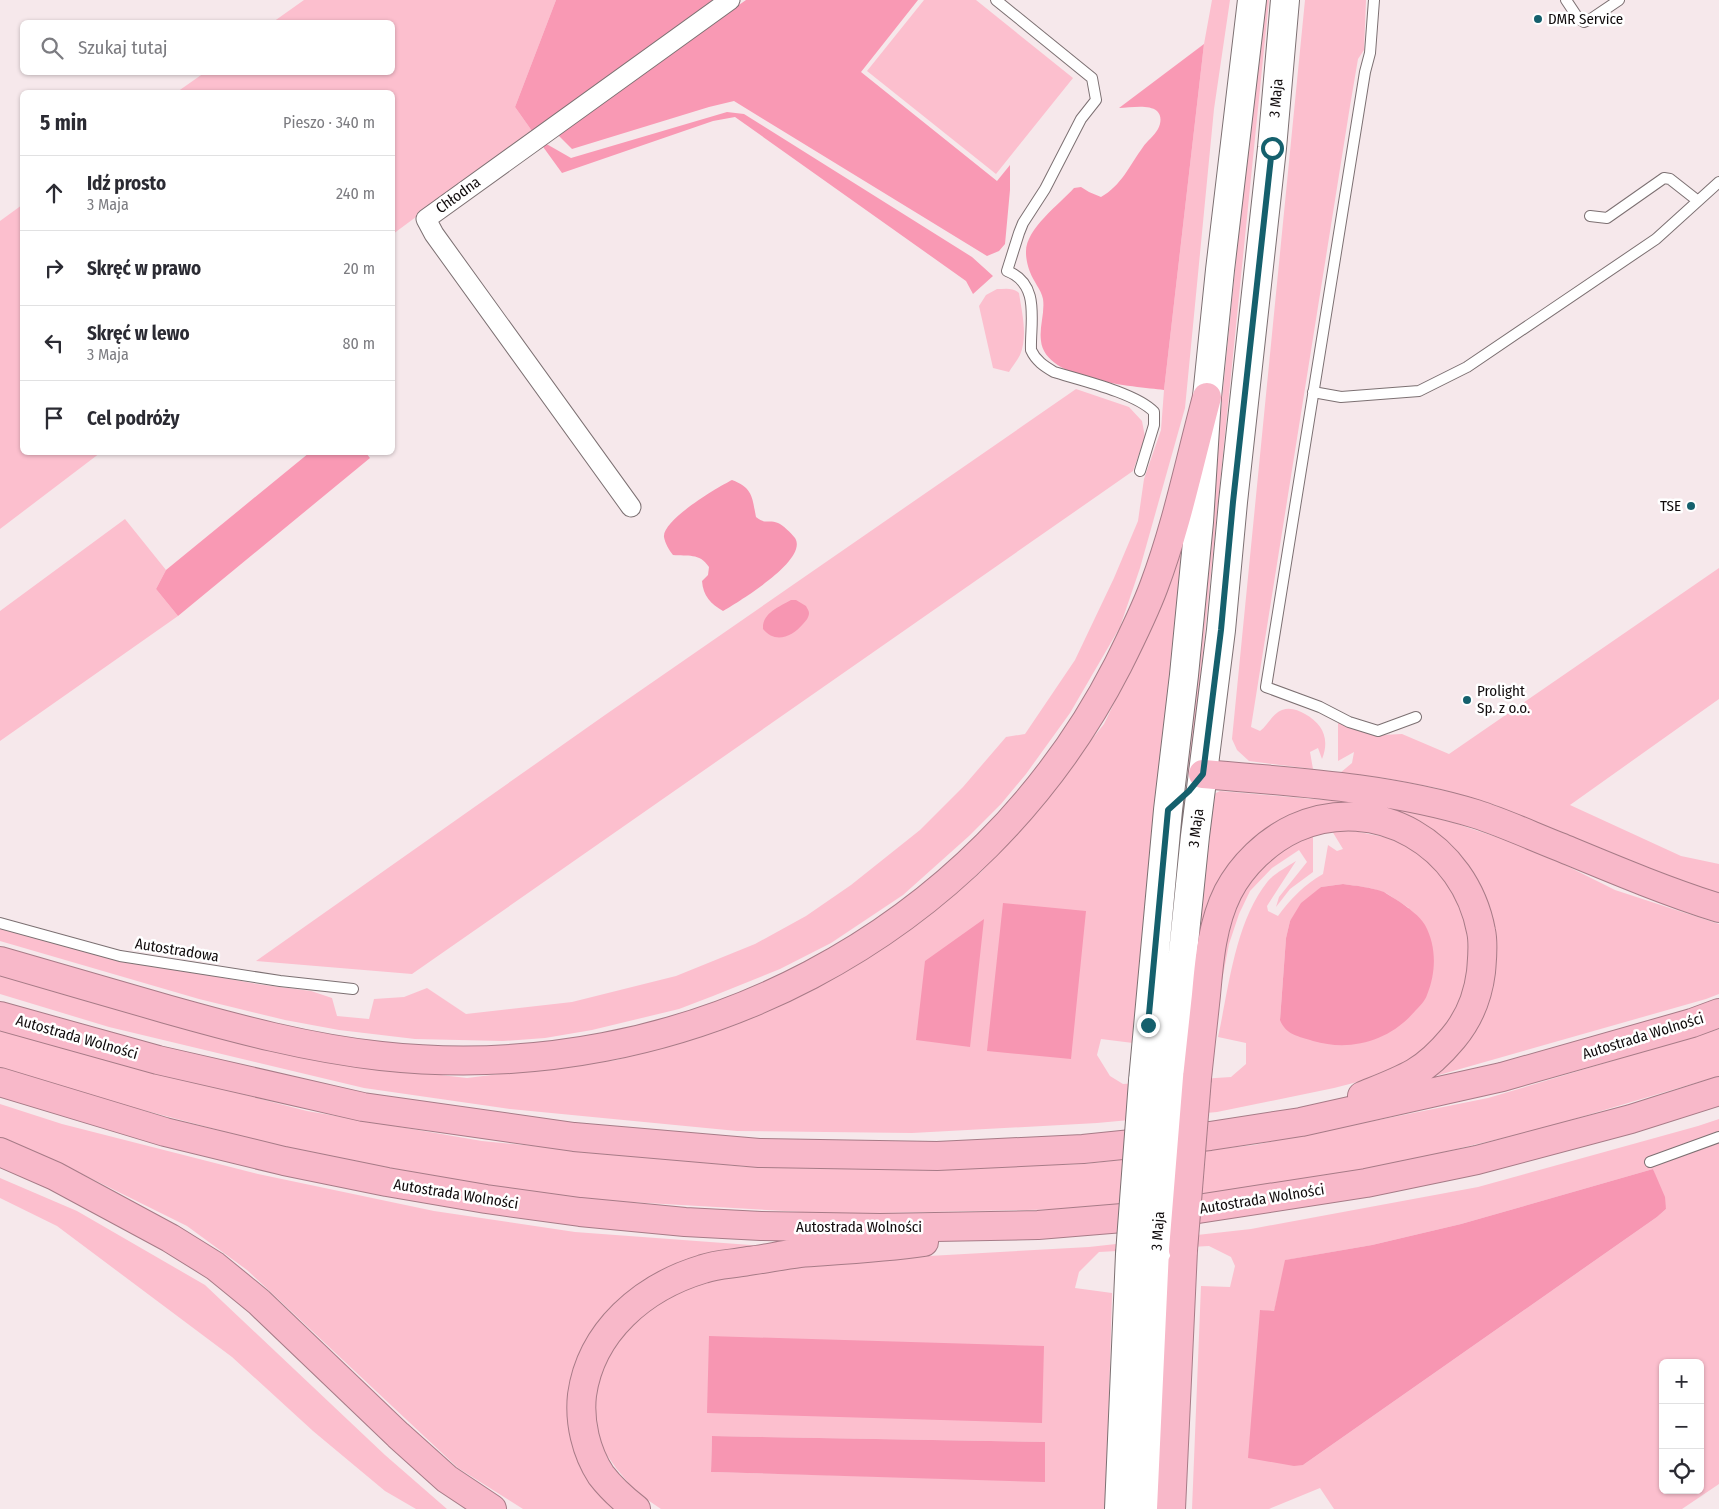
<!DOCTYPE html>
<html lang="pl">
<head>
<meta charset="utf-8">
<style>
  :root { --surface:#fff; --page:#f2f2f3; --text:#2b2b33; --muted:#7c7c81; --line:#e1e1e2 }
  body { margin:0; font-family:"Fira Sans Condensed",sans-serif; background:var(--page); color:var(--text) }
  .controls { position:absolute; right:15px; bottom:15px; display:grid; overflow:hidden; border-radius:8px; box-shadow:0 1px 4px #0004 }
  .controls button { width:45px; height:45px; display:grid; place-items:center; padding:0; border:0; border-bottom:1px solid var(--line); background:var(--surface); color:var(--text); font:25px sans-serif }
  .stop { position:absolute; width:15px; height:15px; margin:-11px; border:4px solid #15606d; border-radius:50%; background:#fff }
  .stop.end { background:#15606d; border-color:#fff; box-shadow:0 1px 5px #0008 }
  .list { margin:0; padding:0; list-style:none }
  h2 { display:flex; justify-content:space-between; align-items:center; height:65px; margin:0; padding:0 20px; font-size:21px }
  h2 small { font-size:16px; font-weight:400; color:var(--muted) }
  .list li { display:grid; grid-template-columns:32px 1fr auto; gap:15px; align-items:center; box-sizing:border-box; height:75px; padding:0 20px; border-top:1px solid var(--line) }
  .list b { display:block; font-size:19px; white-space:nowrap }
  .list p { margin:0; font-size:16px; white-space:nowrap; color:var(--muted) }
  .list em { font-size:16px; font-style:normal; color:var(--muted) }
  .icon { flex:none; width:28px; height:28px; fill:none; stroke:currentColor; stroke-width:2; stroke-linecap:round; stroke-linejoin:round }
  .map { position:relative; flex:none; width:1719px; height:1509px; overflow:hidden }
  .search { position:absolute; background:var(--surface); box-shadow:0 1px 4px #0004; left:20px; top:20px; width:375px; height:55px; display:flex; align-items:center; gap:12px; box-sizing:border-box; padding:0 18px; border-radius:8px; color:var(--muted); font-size:19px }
  .panel { position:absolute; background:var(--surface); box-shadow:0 1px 4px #0004; left:20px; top:90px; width:375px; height:365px; border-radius:8px }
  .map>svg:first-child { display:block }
  .green { fill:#fcbfce; fill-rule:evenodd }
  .forest { fill:#f999b4 }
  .water { fill:#f796b2 }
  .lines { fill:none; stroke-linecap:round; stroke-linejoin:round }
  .service-casing { stroke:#7c7072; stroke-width:12 }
  .minor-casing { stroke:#7c7072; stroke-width:21 }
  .secondary-casing { stroke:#7c7072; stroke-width:30 }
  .motorway-casing { stroke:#a77b87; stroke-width:30 }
  .service { stroke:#fff; stroke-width:10 }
  .minor { stroke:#fff; stroke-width:19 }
  .secondary { stroke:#fff; stroke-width:28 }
  .motorway { stroke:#f8b8c9; stroke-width:28 }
  .secondary-bridge-casing { stroke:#7c7072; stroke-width:30; stroke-linecap:butt }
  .motorway-bridge-casing { stroke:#a77b87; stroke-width:30; stroke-linecap:butt }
  .secondary-bridge { stroke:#fff; stroke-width:28 }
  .motorway-bridge { stroke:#f8b8c9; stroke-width:28 }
  .route { stroke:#15606d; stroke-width:6 }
  .poi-dot { fill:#15606d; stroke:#fff; stroke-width:2 }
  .labels { text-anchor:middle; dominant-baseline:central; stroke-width:5; stroke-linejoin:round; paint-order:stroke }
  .poi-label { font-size:15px; fill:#100b0c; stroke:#fff; text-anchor:start }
  .street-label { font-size:15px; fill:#100b0c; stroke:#fff }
</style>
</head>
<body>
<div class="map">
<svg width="1719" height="1509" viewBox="0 0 1719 1509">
  <rect width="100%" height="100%" fill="#f6e8eb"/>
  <path class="green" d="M304,0H556L515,107L532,131L393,234L392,92H177L204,73L392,72V22H273Z
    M924,0H976L1073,78L996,174L867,71Z
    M1212,0H1230L1214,109L1185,408L1140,568L1120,627L1070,713L1026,774L1001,804L969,836L903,895L831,943L780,969L713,996L679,1009L592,1030L545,1038L503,1041L415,1039L339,1030L285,1020L199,999L0,941V926L120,959L257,984L311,991L332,998L337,1016L369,1019L374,999L404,997L427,988L466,1014L572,1002L676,976L755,944L806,916L851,885L920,830L963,787L1006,737L1025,734L1075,660L1114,578L1138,521L1144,479L1161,430L1164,390L1204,44Z
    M1262,0H1269L1191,770L1188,772L1185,769Z
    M1305,0H1366L1364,50L1358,59L1350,106L1251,727L1260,731C1268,725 1272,714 1282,710C1290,707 1298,710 1305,714C1323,724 1330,739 1322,759L1318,748L1310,752L1313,769L1249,761L1237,750L1232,739Z
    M22,205V452L100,453L0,529V221Z
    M997,289C1005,289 1013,287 1019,293C1022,313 1028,336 1020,355C1017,361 1012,367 1009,372L993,368L979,306L986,295Z
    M1076,389L1129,407L1142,421L1145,437L1133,471L412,974L256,961L605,715Z
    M125,519L166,570L156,589L178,616L0,741V611Z
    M1187,521L1133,1043L1101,1039L1097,1055L1110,1076L1123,1084L1231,1077L1246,1064V1043L1218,1037C1229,987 1235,922 1268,881C1275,873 1287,867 1296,861L1267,906L1268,911L1278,916C1290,899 1305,884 1323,874L1328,845L1337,851L1343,849L1332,831H1354L1384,837L1408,846L1442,872L1459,903L1468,925L1469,954L1467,983L1458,1009L1442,1034L1409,1060L1369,1079L1334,1088L1217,1112L1097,1123L912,1133L737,1131L510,1109L364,1088L109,1027L0,994V973L335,1063L467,1078L617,1060L745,1020L817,987L921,922L981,872L1019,831L1104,724L1143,643ZM1343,884L1370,888L1386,893L1409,908L1280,1020L1286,938L1290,921L1321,887Z
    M1719,568V699L1570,805L1681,856L1719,864V894L1632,863L1495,805L1437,788L1385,778L1340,773L1352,763L1354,752L1338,761V723L1382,735L1402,734L1449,754Z
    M1220,791L1347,802L1409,811L1454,823L1533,849L1615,890L1719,924V994L1706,999L1432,1077L1493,965L1442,842L1320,810L1211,902L1198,946L1211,801L1214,794Z
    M1313,835V872L1290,889L1276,907L1279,897L1307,862L1299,850L1272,868L1250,891L1239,914L1229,944L1216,1012L1222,941L1242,890L1273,854Z
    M1719,1029V1076L1537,1130L1372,1169L1227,1194L1068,1209L838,1214L559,1198L303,1152L17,1077L0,1071V1031L307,1111L482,1141L748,1167L912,1169L1084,1164L1254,1145L1488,1098Z
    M0,1104L62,1124L258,1174L434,1211L575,1232L778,1247L661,1273L573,1384L615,1509H523L458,1468L247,1270L187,1226L66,1166L0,1138Z
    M1719,1119V1484L1682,1509H1334L1320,1488L1269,1509H1192L1201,1286L1230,1287L1235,1266L1231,1257L1209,1246L1099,1252L1079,1272L1075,1288L1112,1293L1106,1509H661L636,1492L616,1468L602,1448L596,1427L594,1400L604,1360L615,1340L667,1292L724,1274L840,1261L1089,1247L1251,1229L1478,1187L1698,1126ZM1653,1169L1666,1209L1657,1217L1303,1465L1260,1310L1274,1312L1286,1260L1372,1245L1461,1224ZM1663,1363H1700V1490H1663ZM712,1436L1044,1442L1045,1481L711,1472Z
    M0,1178L77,1211L205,1285L385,1455L447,1509H416L385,1491L313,1431L232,1357L57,1226L0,1198Z"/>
  <path class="forest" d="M556,0H713L532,131L515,107Z
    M746,0H918L861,72L997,181L1010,165V190L1005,244L999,251L987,256L734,101L709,107L572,149L556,133Z
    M1204,44L1164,390C1134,386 1045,381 1041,341C1039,327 1045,313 1043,299C1041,289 1033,281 1030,272C1028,267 1026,259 1026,253C1025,229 1059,205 1074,188L1081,187L1089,192L1101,197C1121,186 1130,165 1143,147C1147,141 1154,136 1158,129C1161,123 1162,116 1157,111C1148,104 1130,108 1119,108Z
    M727,112L744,114L972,257L993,276L973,294L966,281L735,117L713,121L562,173L541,144L543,142L571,158Z
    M309,453H366L370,458L178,616L156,589L166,570Z"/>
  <path class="water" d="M732,480C753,488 752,497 756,517C766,525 768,519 778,523C783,525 791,533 795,538C809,560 738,602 723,611C711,604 703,596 702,581L708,575L709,567C699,552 688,557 673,555C669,550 665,543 664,537C662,520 718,487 732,480Z
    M791,600H796L806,606C807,608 809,611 809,613C809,617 806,621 803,624C792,637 775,644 763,629C762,613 779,607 791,600Z
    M1343,884C1357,886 1370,887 1384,892C1389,895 1395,899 1400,902C1408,908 1420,916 1425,925C1437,947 1436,973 1427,995C1425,1001 1420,1006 1416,1010C1390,1041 1351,1052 1313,1041C1298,1036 1286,1035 1280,1020L1286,938L1290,921L1301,903L1321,887Z
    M1003,903L1086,911L1071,1059L987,1051Z
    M984,919L970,1047L916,1040L925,961Z
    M1653,1169L1665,1197L1666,1209L1657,1217L1303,1465L1294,1466L1248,1458L1260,1310L1274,1311L1285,1260L1372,1245L1461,1224Z
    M709,1336L1044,1346L1042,1423L707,1413Z
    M712,1436L1045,1442V1482L711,1472Z"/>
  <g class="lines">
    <defs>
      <path id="service" d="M996,0L1092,78L1096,100L1081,119L1045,189L1023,223L1019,233L1007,271C1041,284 1030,322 1031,350C1036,361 1044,366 1054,372C1080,380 1136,393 1154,412V425L1140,471
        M1374,0L1370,53L1365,72L1266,687L1320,707L1349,722L1378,731L1416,717
        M1566,0L1578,18L1584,22L1591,19L1619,0
        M1590,216L1607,218L1664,178L1670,179L1698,201
        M1313,392L1341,397L1419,391L1467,367L1656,239L1719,182
        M0,923L120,956L280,981L353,989
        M1650,1162L1719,1137"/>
      <path id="minor" d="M631,507L434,234L426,219L730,0"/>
      <path id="secondary" d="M1170,1079L1195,836L1221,630L1233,502L1272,148L1285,0
        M1143,1081L1168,810L1184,675L1199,522L1207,397L1220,270L1252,0
        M1119,1509L1130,1254
        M1147,1509L1157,1251"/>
      <path id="motorway" d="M1203,774C1294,782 1388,787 1476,814C1504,823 1532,836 1560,847C1613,869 1665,891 1719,908
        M0,961C55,977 111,993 166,1009C237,1029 308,1048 381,1056C683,1089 979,937 1118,665C1131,639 1144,613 1154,586C1177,525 1190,460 1207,397
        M0,1016L158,1060L363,1107L574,1137L759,1153L937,1156L1083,1149L1210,1136L1301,1122L1502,1077L1692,1023L1719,1013
        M1197,1078C1200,1050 1203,1023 1206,995C1209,961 1212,924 1228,892C1242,865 1267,841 1295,828C1377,792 1465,845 1481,931C1484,944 1482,959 1481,972C1478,996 1469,1019 1453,1038C1443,1050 1428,1065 1414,1073C1398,1082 1379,1089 1362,1096
        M0,1082L165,1132L284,1161L387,1182L486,1199L580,1212L685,1222L761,1226L880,1228L1038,1225L1159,1215L1366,1183L1477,1160L1631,1119L1719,1091
        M0,1152L55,1176L170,1238L215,1266L259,1302L398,1435L447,1479L492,1509
        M636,1509C623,1499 611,1488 601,1475C586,1452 579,1422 582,1395C591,1331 643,1287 703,1269C717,1264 733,1264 748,1261C765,1259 782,1255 800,1253C842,1250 883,1248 924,1242
        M1171,1509L1183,1250"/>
    </defs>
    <use href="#service" class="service-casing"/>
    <use href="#minor" class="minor-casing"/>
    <use href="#secondary" class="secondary-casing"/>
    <use href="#motorway" class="motorway-casing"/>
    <use href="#service" class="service"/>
    <use href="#minor" class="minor"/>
    <use href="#secondary" class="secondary"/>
    <use href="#motorway" class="motorway"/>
    <defs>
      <path id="secondary-bridge" d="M1157,1251L1170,1079
        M1130,1254L1143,1081"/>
      <path id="motorway-bridge" d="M1183,1250L1197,1078"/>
    </defs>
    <use href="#secondary-bridge" class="secondary-bridge-casing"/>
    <use href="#motorway-bridge" class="motorway-bridge-casing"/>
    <use href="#secondary-bridge" class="secondary-bridge"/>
    <use href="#motorway-bridge" class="motorway-bridge"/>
  </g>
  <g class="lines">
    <path class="route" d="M1148,1025L1168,810L1189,791L1203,774L1221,630L1233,502L1272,148"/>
  </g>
  <g class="poi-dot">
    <circle cx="1538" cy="19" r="5"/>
    <circle cx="1691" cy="506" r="5"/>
    <circle cx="1467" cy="700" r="5"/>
  </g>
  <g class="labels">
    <g class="poi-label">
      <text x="1548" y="19">DMR Service</text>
      <text x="1681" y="506" text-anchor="end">TSE</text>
      <text x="1477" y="691">Prolight<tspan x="1477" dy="17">Sp. z o.o.</tspan></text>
    </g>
    <g class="street-label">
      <text transform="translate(1276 98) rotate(-85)">3 Maja</text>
      <text transform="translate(458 195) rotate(-36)">Chłodna</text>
      <text transform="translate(1196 828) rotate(-83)">3 Maja</text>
      <text transform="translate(177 950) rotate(9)">Autostradowa</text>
      <text transform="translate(1643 1036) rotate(-17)">Autostrada Wolności</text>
      <text transform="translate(77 1037) rotate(16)">Autostrada Wolności</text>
      <text transform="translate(456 1194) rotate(9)">Autostrada Wolności</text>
      <text transform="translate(1262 1199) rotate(-9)">Autostrada Wolności</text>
      <text x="859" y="1227">Autostrada Wolności</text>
      <text transform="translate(1158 1231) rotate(-86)">3 Maja</text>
    </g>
  </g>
</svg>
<div class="controls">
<button>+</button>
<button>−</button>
<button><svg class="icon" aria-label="locate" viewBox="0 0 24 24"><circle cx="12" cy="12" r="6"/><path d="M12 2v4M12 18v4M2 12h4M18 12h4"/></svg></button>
</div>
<div class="stop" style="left:1272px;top:148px"></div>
<div class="stop end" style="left:1148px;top:1025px"></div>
<div class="search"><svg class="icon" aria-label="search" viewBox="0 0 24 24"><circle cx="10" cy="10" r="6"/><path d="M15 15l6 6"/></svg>Szukaj tutaj</div>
<section class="panel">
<h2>5 min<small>Pieszo · 340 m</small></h2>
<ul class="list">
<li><svg class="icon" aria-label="ahead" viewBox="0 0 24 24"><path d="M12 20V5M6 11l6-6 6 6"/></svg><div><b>Idź prosto</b><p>3 Maja</p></div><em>240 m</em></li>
<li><svg class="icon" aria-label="right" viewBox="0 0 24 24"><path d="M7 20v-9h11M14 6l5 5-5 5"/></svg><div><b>Skręć w prawo</b></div><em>20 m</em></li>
<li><svg class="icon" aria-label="left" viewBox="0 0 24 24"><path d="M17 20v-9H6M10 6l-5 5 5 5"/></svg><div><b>Skręć w lewo</b><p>3 Maja</p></div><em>80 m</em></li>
<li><svg class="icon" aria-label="arrive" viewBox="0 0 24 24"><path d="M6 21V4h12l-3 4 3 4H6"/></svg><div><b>Cel podróży</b></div></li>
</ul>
</section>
</div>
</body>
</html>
